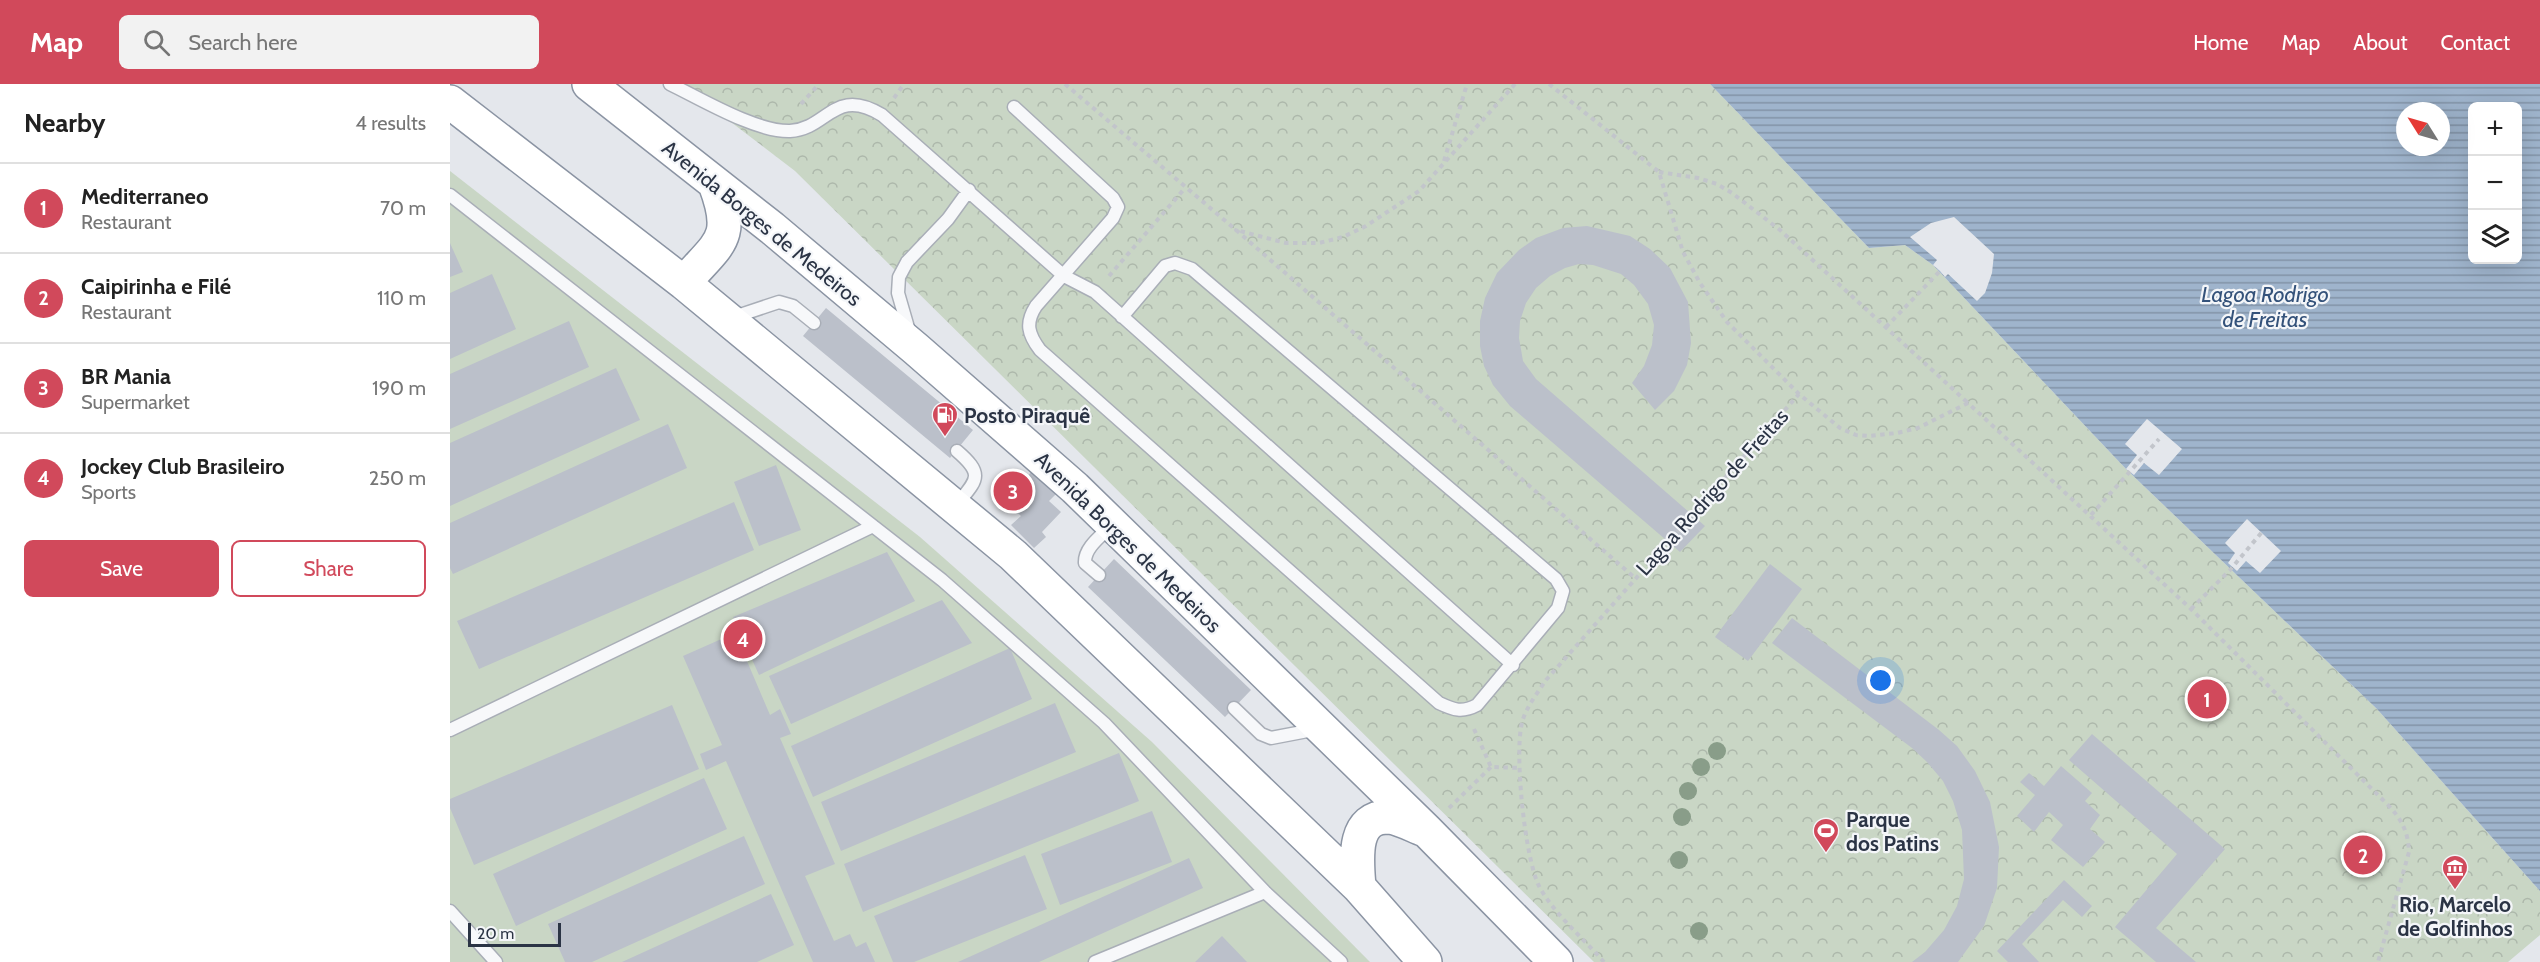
<!DOCTYPE html>
<html lang="en">
<head>
<meta charset="utf-8">
<style>
  :root { --surface:#fff; --page:#f2f2f2; --text:#222; --muted:#767676; --line:#e0e0e0; --accent:#d1495b }
  body { margin:0; font-family:Cabin,sans-serif; background:var(--page); color:var(--text) }
  .controls { position:absolute; right:18px; top:18px; display:grid; overflow:hidden; border-radius:9px; box-shadow:0 6px 24px #0002 }
  .controls button { width:54px; height:54px; display:grid; place-items:center; padding:0; border:0; border-bottom:2px solid var(--line); background:var(--surface); color:var(--text); font:30px sans-serif }
  .compass { position:absolute; left:1946px; top:18px; width:54px; height:54px; border-radius:50%; background:var(--surface); box-shadow:0 6px 24px #0002; rotate:307deg }
  .scale { position:absolute; left:18px; bottom:15px; width:93px; box-sizing:border-box; padding-left:6px; border:3px solid #2b3445; border-top:0; font-size:16px; line-height:21px; white-space:nowrap; color:#2b3445; -webkit-text-stroke:4px #f4f6f9; paint-order:stroke }
  .you { position:absolute; left:1431px; top:597px; width:21px; height:21px; margin:-15px; border:4px solid #fff; border-radius:50%; background:#1a73e8; box-shadow:0 0 0 9px #1a73e833 }
  .badge { display:grid; place-items:center; width:39px; height:39px; border-radius:50%; background:var(--accent); color:#fff; font-size:20px; font-weight:700 }
  .pin { position:absolute; translate:-50% -50%; border:3px solid #fff; box-shadow:0 2px 6px #0006 }
  .list { margin:0; padding:0; list-style:none }
  h2 { display:flex; justify-content:space-between; align-items:center; height:78px; margin:0; padding:0 24px; font-size:26px }
  h2 small { font-size:20px; font-weight:400; color:var(--muted) }
  .list li { display:grid; grid-template-columns:39px 1fr auto; gap:18px; align-items:center; box-sizing:border-box; height:90px; padding:0 24px; border-top:2px solid var(--line) }
  .list b { display:block; font-size:22px; white-space:nowrap }
  .list p { margin:0; font-size:20px; white-space:nowrap; color:var(--muted) }
  .list em { font-size:20px; font-style:normal; color:var(--muted) }
  .actions { display:flex; gap:12px; padding:18px 24px }
  .actions a { flex:1; padding:14px 0; border:2px solid var(--accent); border-radius:9px; text-align:center; font-size:21px; color:var(--accent) }
  .actions .main { background:var(--accent); color:#fff }
  .icon { flex:none; width:33px; height:33px; fill:none; stroke:currentColor; stroke-width:2; stroke-linecap:round; stroke-linejoin:round }
  .map { position:relative; flex:none; width:2090px; height:878px; overflow:hidden }
  header { display:flex; align-items:center; gap:36px; box-sizing:border-box; height:84px; padding:0 30px; background:var(--accent); color:#fff }
  header strong { font-size:28px }
  nav { display:flex; gap:33px; margin-inline-start:auto; font-size:21px }
  .search { width:420px; height:54px; background:var(--page); display:flex; align-items:center; gap:15px; box-sizing:border-box; padding:0 21px; border-radius:9px; color:var(--muted); font-size:22px }
  main { display:flex }
  aside { flex:1; background:var(--surface) }
  .map>svg:first-child { display:block }
  .grass { fill:#c9d6c5 }
  .park { fill:url(#park-crowns) }
  .water { fill:url(#water-rules); fill-rule:evenodd }
  .pier { fill:#e4e7ec }
  .building { fill:#bbc0ca }
  .lines { fill:none; stroke-linecap:round; stroke-linejoin:round }
  .lane-casing { stroke:#a9aeb7; stroke-width:15 }
  .highway-casing { stroke:#8b94a3; stroke-width:36 }
  .path { stroke:#c2c5cb; stroke-width:4; stroke-dasharray:4.5 4.5; stroke-linecap:butt }
  .lane { stroke:#f7f8fa; stroke-width:12 }
  .highway { stroke:#fff; stroke-width:33 }
  .tree { fill:#899d89 }
  .labels { text-anchor:middle; dominant-baseline:central; stroke-width:4.5; stroke-linejoin:round; paint-order:stroke }
  .street-label { font-size:21px; fill:#2b3445; stroke:#f4f6f9 }
  .poi-label { font-size:21px; font-weight:bold; fill:#2b3445; stroke:#f4f6f9; text-anchor:start }
  .water-label { font-size:22px; font-style:italic; fill:#34527a; stroke:#f4f6f9 }
</style>
</head>
<body>
<header>
<strong>Map</strong>
<div class="search"><svg class="icon" aria-label="search" viewBox="0 0 24 24"><circle cx="10" cy="10" r="6"/><path d="M15 15l6 6"/></svg>Search here</div>
<nav><a>Home</a><a>Map</a><a>About</a><a>Contact</a></nav>
</header>
<main>
<aside>
<h2>Nearby<small>4 results</small></h2>
<ul class="list">
<li><span class="badge">1</span><div><b>Mediterraneo</b><p>Restaurant</p></div><em>70 m</em></li>
<li><span class="badge">2</span><div><b>Caipirinha e Filé</b><p>Restaurant</p></div><em>110 m</em></li>
<li><span class="badge">3</span><div><b>BR Mania</b><p>Supermarket</p></div><em>190 m</em></li>
<li><span class="badge">4</span><div><b>Jockey Club Brasileiro</b><p>Sports</p></div><em>250 m</em></li>
</ul>
<div class="actions"><a class="main">Save</a><a>Share</a></div>
</aside>
<div class="map">
<svg width="2090" height="878" viewBox="0 0 2090 878">
  <defs>
    <pattern id="park-crowns" width="20" height="18" patternUnits="userSpaceOnUse" patternTransform="scale(1.5)"><rect width="20" height="18" fill="#c9d6c5"/><path d="M2 6a3 3 0 1 1 6 0M12 15a3 3 0 1 1 6 0" fill="none" stroke="#adb8ab"/></pattern>
    <pattern id="water-rules" width="6" height="5" patternUnits="userSpaceOnUse" patternTransform="scale(1.5)"><rect width="6" height="5" fill="#9fb4cc"/><path d="M0 2.5h6" fill="none" stroke="#8293a7"/></pattern>
  </defs>
  <rect width="100%" height="100%" fill="#e4e7ec"/>
  <path class="grass" d="M0,87L470,453L702,658L920,878H0Z"/>
  <path class="park" d="M231,0H1260L1419,164L1455,161L1483,181L1676,385L1927,625L2090,807V851L2058,878H1144L345,87Z"/>
  <path class="water" d="M1260,0H2090V807L1927,625L1676,385L1483,181L1455,161L1419,164ZM2022,22H2068V176H2022ZM1955,27H1991V63H1955Z"/>
  <path class="pier" d="M1504,133L1544,170L1542,189L1535,209L1527,217L1498,190L1495,193L1490,187L1483,181L1487,176L1460,153L1481,139Z
    M1697,335L1732,365L1709,391L1694,379L1684,391L1676,385L1687,371L1675,360Z
    M1797,435L1831,467L1810,489L1796,477L1787,487L1778,479L1785,469L1775,459Z"/>
  <path class="building" d="M1137,142L1180,152L1200,165L1220,184L1238,218L1241,259L1237,281L1224,307L1205,326L1182,299L1194,282L1202,261L1204,241L1198,220L1184,201L1171,190L1143,181L1129,180L1115,184L1100,192L1086,204L1076,219L1070,237L1069,254L1073,277L1086,295L1255,442L1230,468L1060,322L1043,301L1034,282L1030,262V237L1035,214L1047,189L1069,166L1086,154L1113,144Z
    M0,159L13,188L0,193Z
    M42,190L66,245L0,275V209Z
    M376,224L523,346L500,374L353,252Z
    M119,237L139,283L0,345V290Z
    M166,284L190,336L0,422V359Z
    M218,340L237,384L3,490L0,484V439Z
    M326,381L351,446L309,462L284,398Z
    M585,384L609,407L599,417L611,428L592,448L596,453L584,464L561,441L571,432L557,419L576,399L573,397Z
    M284,418L304,466L29,585L7,537Z
    M437,468L465,517L309,591L283,533Z
    M664,475L801,606L775,633L638,503Z
    M1320,480L1352,505L1298,577L1265,553Z
    M492,516L522,559L341,640L319,592Z
    M1342,534L1489,646L1507,662L1525,687L1540,718L1549,763L1547,804L1534,842L1508,878H1462L1475,868L1494,846L1507,822L1514,795L1512,746L1503,717L1493,697L1477,678L1462,664L1322,559Z
    M285,549L320,631L330,625L341,650L330,654L385,780L355,792L384,857L400,850L406,863L416,858L425,878H363L276,677L256,686L250,670L272,661L233,572Z
    M560,564L582,615L363,713L341,662Z
    M605,619L626,668L391,767L371,718Z
    M222,621L249,685L24,781L0,724V715Z
    M1642,650L1775,765L1706,844L1746,878H1706L1665,843L1727,770L1619,676Z
    M669,669L689,717L413,828L394,780Z
    M1611,682L1642,709L1635,717L1650,731L1640,745L1655,758L1633,783L1601,756L1613,741L1599,728L1584,748L1567,732L1585,711L1570,698L1579,689L1594,702Z
    M254,694L277,745L66,842L43,790Z
    M702,727L722,778L610,821L591,770Z
    M294,752L315,800L142,878H115L98,840Z
    M575,771L597,825L464,878H443L424,832Z
    M739,774L753,804L589,878H508Z
    M1614,796L1642,822L1632,833L1613,816L1572,860L1589,878H1558L1547,867Z
    M321,810L344,861L307,878H172Z
    M772,852L797,878H745Z"/>
  <g class="lines">
    <defs>
      <path id="lane" d="M220,0C251,15 306,48 340,47C378,45 384,2 432,31L614,192L645,208L1063,581
        M564,23L663,114L668,123L663,134L586,222C575,239 578,250 590,266L989,619C1004,626 1012,629 1027,621L1108,524L1113,507L1106,495L742,185L725,179L715,182L672,233
        M0,111L492,496L654,639L815,808L891,878
        M281,234L329,218L343,222L364,239
        M459,247L448,209L449,193L457,178L498,135L519,106
        M505,423C526,396 536,392 507,367
        M649,491L635,479C634,464 651,452 661,442
        M784,624L811,650L821,654L868,645
        M0,646L423,442
        M0,827L46,878
        M645,878L815,808"/>
      <path id="highway" d="M139,0L322,144L466,265L625,404L976,746L1106,878
        M0,18L234,199L563,471L909,803L975,878
        M234,199C269,158 286,156 265,100
        M909,803C907,777 901,732 939,733C950,734 964,742 975,746"/>
    </defs>
    <use href="#lane" class="lane-casing"/>
    <use href="#highway" class="highway-casing"/>
    <path class="path" d="M615,0L786,146
      M1065,0L969,107L916,142L893,153L869,159H836L786,146L1185,494
      M1099,0L1209,88L1233,168L1250,199L1277,238L1349,310L1390,344L1406,351L1419,352L1447,349L1468,344L1518,319L1741,525L1938,721C1952,736 1958,747 1959,768L1928,878
      M444,14L454,0
      M351,20L369,0
      M994,77L1017,0
      M1209,88L1248,94L1267,100L1282,109L1330,146L1518,319
      M659,192L735,104
      M1436,243L1490,187
      M1641,431L1709,355
      M1741,525L1780,486L1812,448
      M1024,645L1041,683L1071,684
      M999,724L1041,683
      M1154,878C1133,854 1104,830 1089,802C1075,775 1063,664 1073,635C1078,621 1088,608 1096,596L1349,310"/>
    <use href="#lane" class="lane"/>
    <use href="#highway" class="highway"/>
  </g>
  <g class="tree">
    <circle cx="1267" cy="667" r="9"/>
    <circle cx="1251" cy="683" r="9"/>
    <circle cx="1238" cy="707" r="9"/>
    <circle cx="1232" cy="733" r="9"/>
    <circle cx="1229" cy="776" r="9"/>
    <circle cx="1249" cy="847" r="9"/>
  </g>
  <defs>
    <symbol id="fuel-pin" viewBox="-11 -11 22 30"><path d="M0 17L-7.5 6A9.5 9.5 0 1 1 7.5 6Z" fill="#d1495b" stroke="#f4f6f9"/><path d="M-5.5-6h7V0h2V4h1.3V-2.5L3-4.5l.8-.8L6-3V5H2.5V1h-1V6h-7ZM-4.2-4.7v3.2H.2V-4.7Z" fill="#fff"/></symbol>
    <symbol id="stadium-pin" viewBox="-11 -11 22 30"><path d="M0 17L-7.5 6A9.5 9.5 0 1 1 7.5 6Z" fill="#d1495b" stroke="#f4f6f9"/><path d="M0-5a6.5 5 0 1 0 0 10a6.5 5 0 1 0 0-10ZM-3.5-1.8h7v3.6h-7Z" fill="#fff"/></symbol>
    <symbol id="museum-pin" viewBox="-11 -11 22 30"><path d="M0 17L-7.5 6A9.5 9.5 0 1 1 7.5 6Z" fill="#d1495b" stroke="#f4f6f9"/><path d="M0-6L6-3V-2H-6V-3ZM-5-1h2V3h-2ZM-1-1h2V3h-2ZM3-1h2V3H3ZM-6 4H6V6H-6Z" fill="#fff"/></symbol>
  </defs>
  <g fill-rule="evenodd">
    <use href="#fuel-pin" x="480" y="316" width="30" height="40"/>
    <use href="#stadium-pin" x="1361" y="732" width="30" height="40"/>
    <use href="#museum-pin" x="1990" y="769" width="30" height="40"/>
  </g>
  <g class="labels">
    <g class="street-label">
      <text transform="translate(312 139) rotate(39)">Avenida Borges de Medeiros</text>
      <text transform="translate(1262 408) rotate(-48)">Lagoa Rodrigo de Freitas</text>
      <text transform="translate(678 458) rotate(44)">Avenida Borges de Medeiros</text>
    </g>
    <g class="poi-label">
      <text x="514" y="331">Posto Piraquê</text>
      <text x="1396" y="735">Parque<tspan x="1396" dy="24">dos Patins</tspan></text>
      <text x="2005" y="820" text-anchor="middle">Rio, Marcelo<tspan x="2005" dy="24">de Golfinhos</tspan></text>
    </g>
    <g class="water-label">
      <text x="1815" y="210">Lagoa Rodrigo<tspan x="1815" dy="25">de Freitas</tspan></text>
    </g>
  </g>
</svg>
<div class="controls">
<button>+</button>
<button>−</button>
<button><svg class="icon" aria-label="layers" viewBox="0 0 24 24"><path d="M12 4l9 5-9 5-9-5zM3 14l9 5 9-5"/></svg></button>
</div>
<svg class="compass" viewBox="-18 -18 36 36"><path d="M0-13l5 13h-10z" fill="#e53935"/><path d="M0 13l5-13h-10z" fill="#767676"/></svg>
<div class="scale">20 m</div>
<div class="you"></div>
<div class="pin badge" style="left:1757px;top:615px">1</div>
<div class="pin badge" style="left:1913px;top:771px">2</div>
<div class="pin badge" style="left:563px;top:407px">3</div>
<div class="pin badge" style="left:293px;top:555px">4</div>
</div>
</main>
</body>
</html>
